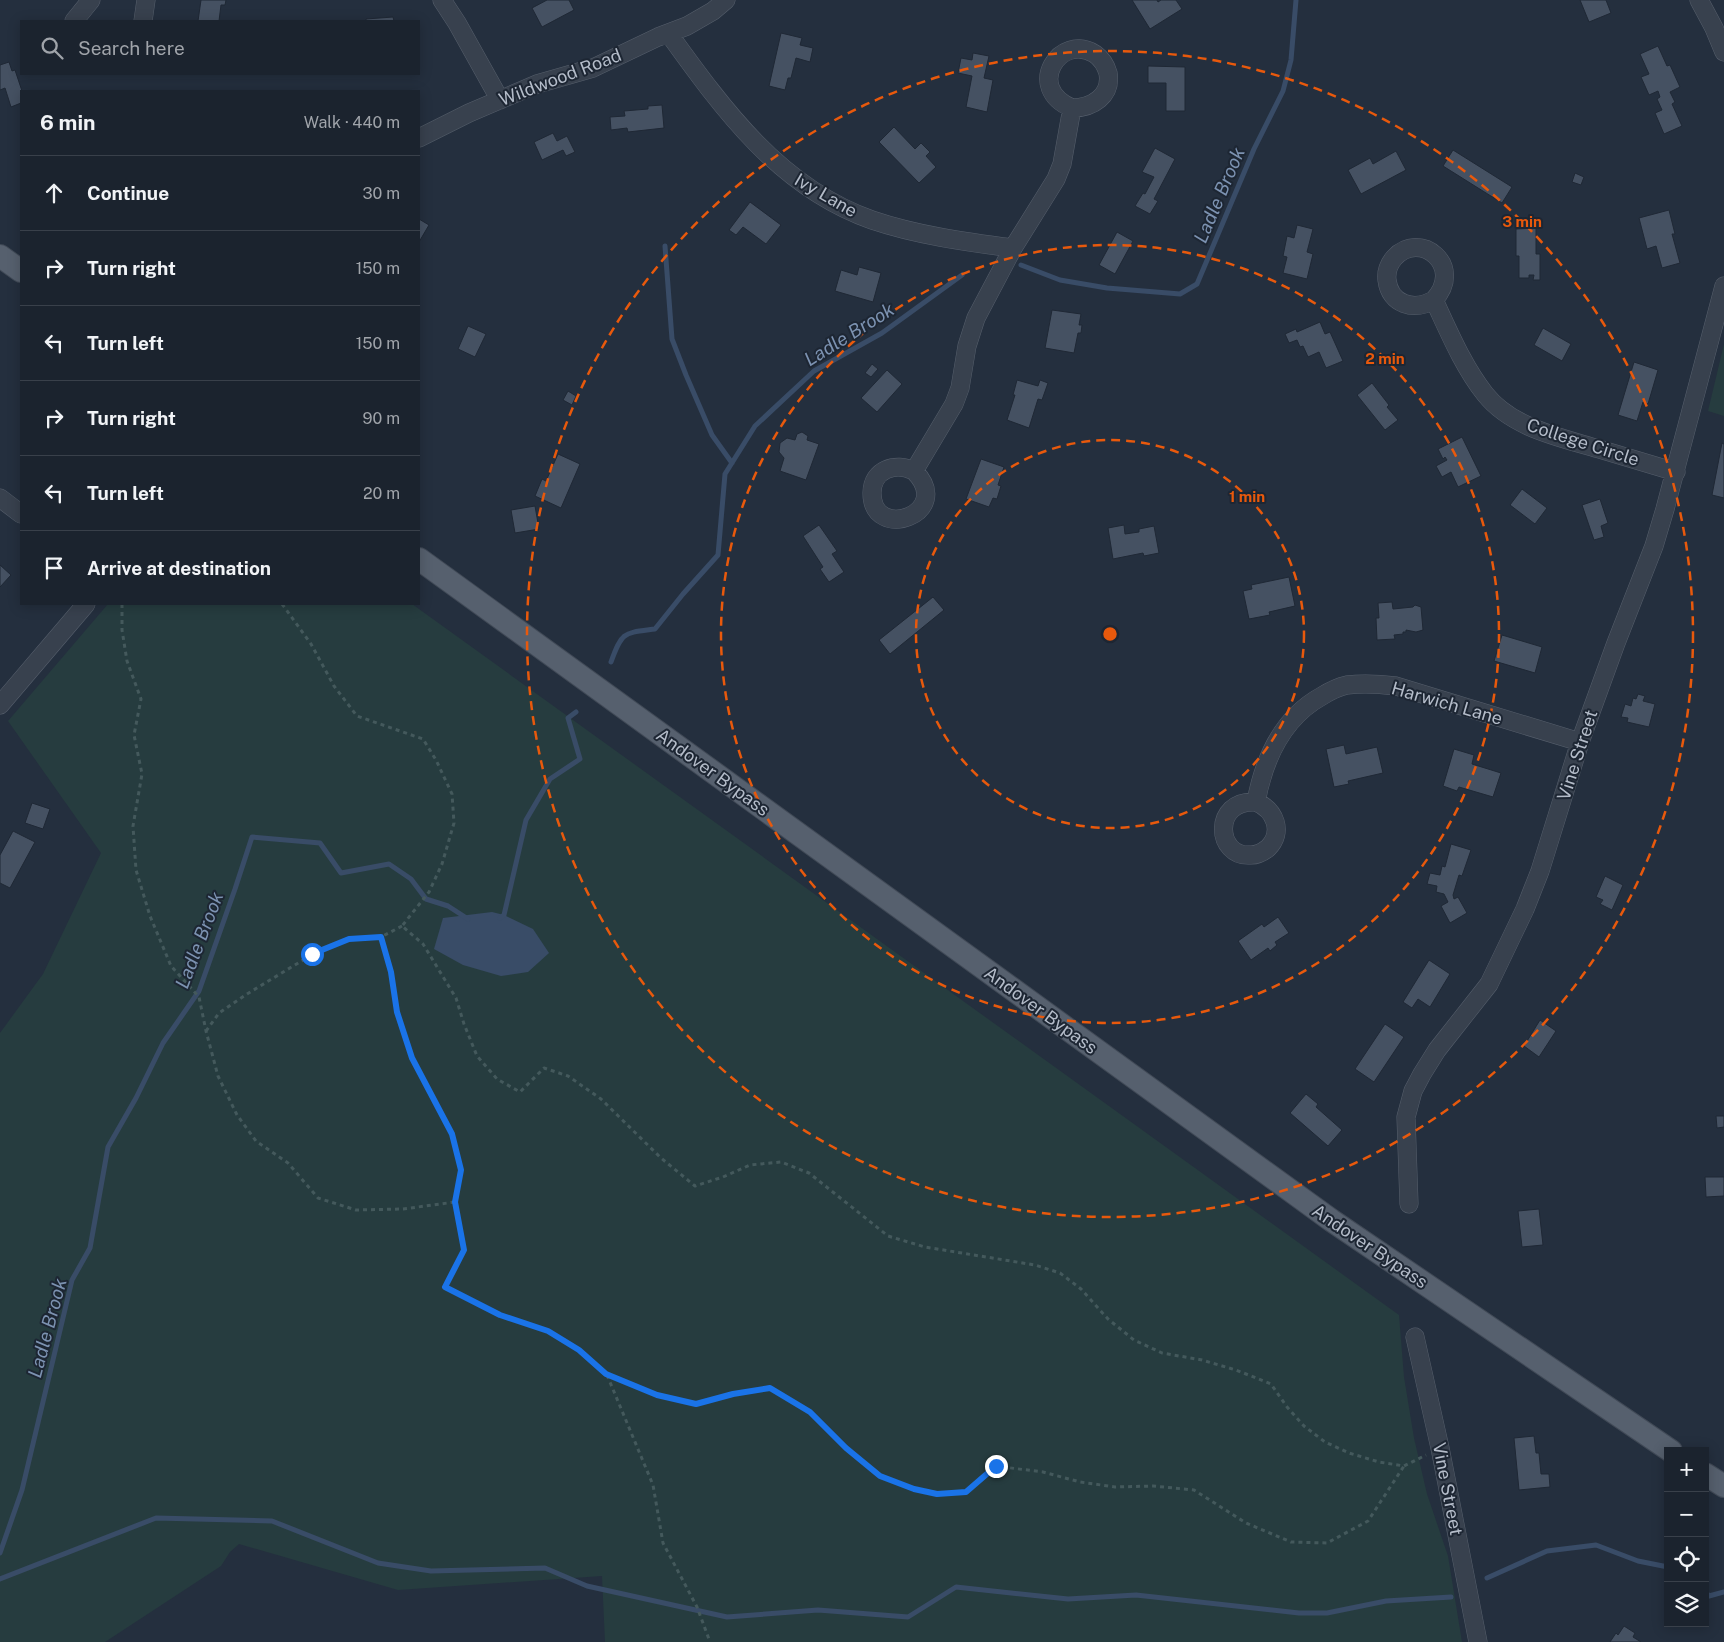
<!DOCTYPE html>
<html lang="en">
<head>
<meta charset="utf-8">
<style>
  :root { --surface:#1b232e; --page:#282f3a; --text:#f1f3f6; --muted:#a0a4aa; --line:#39404a }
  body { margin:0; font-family:"Public Sans",sans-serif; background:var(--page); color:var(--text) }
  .controls { position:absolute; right:15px; bottom:15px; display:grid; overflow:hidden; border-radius:0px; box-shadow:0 2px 12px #0003 }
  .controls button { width:45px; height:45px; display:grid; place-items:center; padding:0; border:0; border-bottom:1px solid var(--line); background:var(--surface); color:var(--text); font:25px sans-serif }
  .stop { position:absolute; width:15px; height:15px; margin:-11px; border:4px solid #1a73e8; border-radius:50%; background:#fff }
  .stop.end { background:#1a73e8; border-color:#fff; box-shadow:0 1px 5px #0008 }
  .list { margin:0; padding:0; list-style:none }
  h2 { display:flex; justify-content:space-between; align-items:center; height:65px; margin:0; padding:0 20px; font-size:21px }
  h2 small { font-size:16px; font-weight:400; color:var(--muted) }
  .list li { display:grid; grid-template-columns:32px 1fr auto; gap:15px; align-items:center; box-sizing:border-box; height:75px; padding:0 20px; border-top:1px solid var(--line) }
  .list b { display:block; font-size:19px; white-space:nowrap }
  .list em { font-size:16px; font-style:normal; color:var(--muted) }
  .icon { flex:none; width:28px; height:28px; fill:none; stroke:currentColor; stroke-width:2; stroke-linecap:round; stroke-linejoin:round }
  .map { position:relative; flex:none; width:1724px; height:1642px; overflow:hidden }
  .search { position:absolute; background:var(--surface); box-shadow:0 2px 12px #0003; left:20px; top:20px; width:400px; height:55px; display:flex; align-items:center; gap:12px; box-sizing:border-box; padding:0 18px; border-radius:0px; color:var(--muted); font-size:19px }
  .panel { position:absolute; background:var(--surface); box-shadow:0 2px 12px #0003; left:20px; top:90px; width:400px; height:515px; border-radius:0px }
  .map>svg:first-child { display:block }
  .green { fill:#263c3f }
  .water { fill:#394c67 }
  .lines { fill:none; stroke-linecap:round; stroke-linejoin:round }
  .stream { stroke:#394c67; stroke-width:5 }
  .building { fill:#455162; stroke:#1f2835 }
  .minor-casing { stroke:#565f6c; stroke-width:19 }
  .major-casing { stroke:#414a57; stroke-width:24 }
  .path { stroke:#44595c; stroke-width:3; stroke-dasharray:4 4; stroke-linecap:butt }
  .minor { stroke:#38414e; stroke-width:18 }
  .major { stroke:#56606e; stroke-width:22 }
  .route { stroke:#1a73e8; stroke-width:6 }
  .ring { fill:none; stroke:#e8590c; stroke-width:2.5; stroke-dasharray:9 6 }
  .labels { text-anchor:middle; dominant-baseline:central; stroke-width:4; stroke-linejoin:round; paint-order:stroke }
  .street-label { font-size:18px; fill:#b4bcc9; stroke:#1d2633 }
  .water-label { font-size:19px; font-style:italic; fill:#7c92b1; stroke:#1d2633 }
  .centre { fill:#e8590c; stroke:#1d2633; stroke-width:2.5 }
  .ring-label { font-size:15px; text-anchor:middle; font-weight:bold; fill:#e8590c; stroke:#1d2633; stroke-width:4; stroke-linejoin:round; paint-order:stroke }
</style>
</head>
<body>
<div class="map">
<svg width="1724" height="1642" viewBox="0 0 1724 1642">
  <rect width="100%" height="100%" fill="#242f3e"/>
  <path class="green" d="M1724,344V416L1708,411Z
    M108,604H412L1399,1315L1404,1377L1414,1438L1427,1494L1448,1556L1462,1642H605L602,1576L398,1590L239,1544L230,1552L221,1566L105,1642H0V1033L43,974L101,853L8,721Z"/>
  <path class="water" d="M492,912L504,915L533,929L549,953L528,972L501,976L463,965L434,949L443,918Z"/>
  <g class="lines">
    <path class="stream" d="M665,246L672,339L686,375L712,435L732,463
      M1021,265L1060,280L1107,288L1180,294L1197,284L1254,149L1283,91L1291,60L1296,0
      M611,662C622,631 624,633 655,629L683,594L718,555L725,474L755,426L814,371L882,333L962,275
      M500,918L504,915L526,820L550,779L580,759L568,718L576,712
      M0,1553L22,1490L72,1280L90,1248L108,1147L136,1098L163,1043L199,991L235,889L252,837L320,843L341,873L389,864L411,879L426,899L448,906L468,919
      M1487,1578L1547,1551L1596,1545L1638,1561L1668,1567
      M0,1579L156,1518L272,1521L378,1563L431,1571L545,1568L587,1586L727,1617L818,1610L908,1617L956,1587L1068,1599L1136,1595L1299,1613H1327L1386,1601L1451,1597
      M1705,1591L1709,1596L1724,1592"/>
  </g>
  <path class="building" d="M201,0H226L225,5H221L219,21H198Z
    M547,0H569L574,10L542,27L532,8Z
    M1132,0H1157L1158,2L1161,0H1176L1182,9L1150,29Z
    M1580,0H1606L1611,13L1589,22Z
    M393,17L394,21H366V19Z
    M781,33L802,38L800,45L813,48L810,62L796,58L791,78H788L785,90L769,86Z
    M1658,46L1667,66L1670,65L1680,87L1670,92L1675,102L1672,104L1682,126L1664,134L1655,113L1662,110L1657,99L1660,97L1658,91L1649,95L1641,77L1649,74L1640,54Z
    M973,53L989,56L984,78L993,80L987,112L966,107L972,76L958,73L961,58L972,60Z
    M9,62L12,71L15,70L22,91L21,103L11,107L5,88L0,90V65Z
    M1148,66L1185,67V111H1166V83H1148Z
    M662,105L664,128L628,132L627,128L611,130L610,117L625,116L624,111L648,109V106Z
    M894,127L915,149L921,143L930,152L926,156L936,167L919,183L879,142Z
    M553,133L557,141L567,136L575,152L566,156L563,150L542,160L534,142Z
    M1155,148L1175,159L1154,199L1158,201L1150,214L1135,206L1143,193L1145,194L1154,177L1142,172Z
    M1453,150L1512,187L1502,203L1443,166Z
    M1396,151L1406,170L1361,194L1348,170L1370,158L1373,164Z
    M1575,173L1584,177L1581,185L1572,182Z
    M750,202L781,225L766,244L743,227L736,235L729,230Z
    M1669,210L1675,234H1672L1680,263L1662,268L1656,246L1647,249L1639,218Z
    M419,219L429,225L419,242Z
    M1297,225L1313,229L1307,252L1313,254L1307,279L1283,273L1287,257L1283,256L1287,236L1294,238Z
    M1536,228V254H1540V280H1533L1534,275H1529V278H1519V256H1516V229Z
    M1117,232L1133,241L1115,274L1099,265Z
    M859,267L881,273L873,302L835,291L841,270L857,275Z
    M1052,310L1081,314L1079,325H1082L1081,333H1078L1074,353L1045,348Z
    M1320,322L1325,334L1330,332L1343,361L1326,368L1319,352L1308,357L1303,346L1300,347L1297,340L1289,343L1285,334L1296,329L1297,332Z
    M468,326L486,334L475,357L458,349Z
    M1543,328L1571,344L1562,361L1534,345Z
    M1634,362L1658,370L1648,404L1643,402L1637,421L1618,415Z
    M872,364L878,369L871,377L865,373Z
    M887,370L902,384L877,412L861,398Z
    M1017,380L1038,386L1040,380L1048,383L1042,400L1038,399L1029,428L1007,420L1015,395H1013Z
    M1372,383L1389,405L1387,407L1398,420L1385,430L1357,395Z
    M568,391L576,396L572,405L563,400Z
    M802,432L808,436L807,440L819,444L806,480L780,471L784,458L779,452L780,443L787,438L795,440L797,434Z
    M1462,437L1481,476L1458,487L1451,472L1442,477L1436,466L1447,460L1445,457L1443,459L1438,449Z
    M1722,443L1724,444V498L1712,495Z
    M558,454L580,464L561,508L535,496L542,479L546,481Z
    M981,459L1004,467L998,485L1001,486L997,499L993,498L989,507L966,499Z
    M1522,489L1547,508L1535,524L1510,505Z
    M1600,499L1608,523L1601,526L1604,537L1594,540L1582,505Z
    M535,506L539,529L515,533L511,510Z
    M819,525L837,551L832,554L844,572L829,582L820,569L823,567L803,536Z
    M1124,525L1125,534L1139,532V529L1154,526L1159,553L1144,556L1143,553L1113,559L1108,528Z
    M0,565L11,575L0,587Z
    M1289,577L1295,606L1269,612L1270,615L1249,619L1243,591L1252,589L1251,585Z
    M933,597L944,610L890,654L879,640Z
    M1392,602L1393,609L1413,607L1415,605L1421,607L1423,630L1416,632L1406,630V632H1403V634L1394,635L1395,639L1377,640L1376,618H1379L1378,603Z
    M1502,635L1542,647L1535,673L1494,661Z
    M1638,694L1645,696L1643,701L1655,704L1649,727L1627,722L1628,718L1621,717L1625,704L1631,706L1633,698L1636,699Z
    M1344,745L1346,754L1377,747L1383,773L1348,781L1349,784L1334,787L1326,749Z
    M1454,749L1474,755L1472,764L1501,773L1493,797L1459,787L1457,791L1443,786Z
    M32,803L50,809L43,829L25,823Z
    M13,831L35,842L10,888L0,883V855Z
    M1451,844L1471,850L1462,876L1459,875L1453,895L1454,899L1458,897L1467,913L1450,923L1441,906L1448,902L1444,894L1436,892L1437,886L1427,884L1430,873L1440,875L1442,866L1445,867Z
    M1605,876L1623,885L1612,910L1600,904L1603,900L1596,897Z
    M1278,917L1289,933L1275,942L1277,945L1270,951L1268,948L1251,960L1238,941L1262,924L1264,927Z
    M1429,960L1450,974L1430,1007L1418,999L1412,1008L1403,1002Z
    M1540,1020L1556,1031L1539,1057L1524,1046Z
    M1385,1024L1404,1037L1374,1082L1355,1069Z
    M1306,1094L1318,1104L1316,1107L1342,1130L1328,1146L1290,1113Z
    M1716,1116H1724V1127L1717,1128Z
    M1705,1177H1724V1196L1706,1197Z
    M1539,1209L1543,1245L1522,1247L1518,1211Z
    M1534,1436L1536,1453H1539L1541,1474H1549L1550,1487L1519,1490L1514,1438Z
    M1624,1626L1635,1633L1633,1637L1641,1642H1610L1616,1633L1618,1635Z"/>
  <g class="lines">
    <defs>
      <path id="minor" d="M442,0L457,23L500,100
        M1699,0L1714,28L1724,52
        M74,21L91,0
        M143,21L146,0
        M669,34C723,109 780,188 872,220C916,235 966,242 1013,248
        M419,138L469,113L537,84L593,68L658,37L687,26L713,11L726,0
        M1434,300C1414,311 1390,305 1387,280C1386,272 1389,264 1394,258C1420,229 1465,266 1434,300C1449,332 1463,366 1485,394C1512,428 1559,437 1599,449C1625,457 1650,464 1676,472
        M914,471C956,513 872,543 872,493C872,469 896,462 914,471L954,404L960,388L967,346L976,318L1013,248L1056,179L1062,164L1072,108C1092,108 1112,96 1108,73C1106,66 1102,59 1095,54C1060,32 1024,88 1072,108
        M0,498L21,514
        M0,705L86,604
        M1256,802C1212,799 1215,858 1251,855C1257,855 1263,852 1268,848C1284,832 1275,810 1256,802C1264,759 1282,718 1322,696C1330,691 1338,687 1347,685C1363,683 1380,684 1396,686L1580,742
        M1409,1204L1406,1117L1413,1091L1422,1074L1437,1050L1489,984L1525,909L1540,871L1580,742L1616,643L1654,546L1665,509L1724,286
        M1415,1337L1440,1448L1478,1642"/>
      <path id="major" d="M0,256L21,271
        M419,559L1331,1220L1671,1451
        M1705,1474L1724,1486"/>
    </defs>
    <use href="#minor" class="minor-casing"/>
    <use href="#major" class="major-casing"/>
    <path class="path" d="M122,604V630L127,661L141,699L134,735L142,774L133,826L136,870L150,916L171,966L199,997L206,1031L218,1076L237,1115L256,1141L288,1163L318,1198L356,1210L403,1209L455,1202L464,1251L445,1287L500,1315L548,1331L579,1349L606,1374L657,1395L696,1404L733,1394L770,1387L810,1412L846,1447L880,1475L914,1489L937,1494L966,1492L995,1466L1043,1472L1080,1482L1115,1487L1153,1486L1194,1490L1246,1523L1291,1542L1327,1543L1368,1521L1404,1466
      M282,604L311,644L334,686L357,716L423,739L436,760L452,794L454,823L442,864L429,892L402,926L423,944L456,998L464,1024L477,1056L497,1079L520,1092L544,1068L568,1076L601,1099L661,1158L695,1186L723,1177L750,1165L781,1162L809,1173L888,1236L925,1247L1035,1265L1060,1273L1081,1289L1108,1319L1134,1340L1162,1353L1202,1360L1236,1370L1271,1384L1287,1407L1304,1426L1325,1442L1349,1453L1379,1462L1404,1466L1426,1455
      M381,937L391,972L397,1012L412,1057L452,1134L461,1170L455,1202
      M206,1031L219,1013L247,994L313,954L349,939L381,937L402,926
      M607,1375L653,1485L663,1543L697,1607L710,1642"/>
    <use href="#minor" class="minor"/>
    <use href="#major" class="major"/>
  </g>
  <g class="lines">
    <path class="route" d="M312,954L349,939L381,937L391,972L397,1012L412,1058L452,1134L461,1170L455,1202L464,1250L445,1287L500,1315L548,1331L579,1350L606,1374L657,1395L696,1404L733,1394L770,1388L810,1412L846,1448L880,1476L914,1489L937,1494L966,1492L996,1466"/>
  </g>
  <g class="ring">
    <circle cx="1110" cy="634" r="194"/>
    <circle cx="1110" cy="634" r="389"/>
    <circle cx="1110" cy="634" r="583"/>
  </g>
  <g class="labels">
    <g class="street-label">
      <text transform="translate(560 77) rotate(-21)">Wildwood Road</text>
      <text transform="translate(826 195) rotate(30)">Ivy Lane</text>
      <text transform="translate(1583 442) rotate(18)">College Circle</text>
      <text transform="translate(1447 703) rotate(16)">Harwich Lane</text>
      <text transform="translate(1577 755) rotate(-72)">Vine Street</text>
      <text transform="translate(713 772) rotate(36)">Andover Bypass</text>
      <text transform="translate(1041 1010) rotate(36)">Andover Bypass</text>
      <text transform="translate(1370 1246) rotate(34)">Andover Bypass</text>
      <text transform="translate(1448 1489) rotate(79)">Vine Street</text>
    </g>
    <g class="water-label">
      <text transform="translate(1219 195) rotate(-67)">Ladle Brook</text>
      <text transform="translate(849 334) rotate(-32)">Ladle Brook</text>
      <text transform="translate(199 940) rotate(-69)">Ladle Brook</text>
      <text transform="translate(47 1328) rotate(-75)">Ladle Brook</text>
    </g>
  </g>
  <circle cx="1110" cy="634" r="8" class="centre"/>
  <g class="ring-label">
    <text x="1522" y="227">3 min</text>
    <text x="1385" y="364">2 min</text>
    <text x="1247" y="502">1 min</text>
  </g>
</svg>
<div class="controls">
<button>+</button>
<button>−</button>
<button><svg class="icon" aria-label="locate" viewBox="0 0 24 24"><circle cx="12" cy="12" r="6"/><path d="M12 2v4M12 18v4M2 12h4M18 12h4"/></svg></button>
<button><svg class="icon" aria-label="layers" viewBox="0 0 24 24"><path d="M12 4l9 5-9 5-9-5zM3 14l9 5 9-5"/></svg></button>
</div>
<div class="stop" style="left:312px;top:954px"></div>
<div class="stop end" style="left:996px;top:1466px"></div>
<div class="search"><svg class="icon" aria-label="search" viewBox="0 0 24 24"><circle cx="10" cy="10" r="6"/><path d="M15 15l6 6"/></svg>Search here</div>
<section class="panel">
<h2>6 min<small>Walk · 440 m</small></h2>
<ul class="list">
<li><svg class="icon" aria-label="ahead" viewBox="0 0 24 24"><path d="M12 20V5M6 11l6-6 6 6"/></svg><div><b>Continue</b></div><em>30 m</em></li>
<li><svg class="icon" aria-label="right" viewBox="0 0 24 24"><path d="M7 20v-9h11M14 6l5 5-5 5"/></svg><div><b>Turn right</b></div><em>150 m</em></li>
<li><svg class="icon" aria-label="left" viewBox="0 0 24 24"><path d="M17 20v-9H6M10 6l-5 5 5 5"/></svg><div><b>Turn left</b></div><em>150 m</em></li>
<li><svg class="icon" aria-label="right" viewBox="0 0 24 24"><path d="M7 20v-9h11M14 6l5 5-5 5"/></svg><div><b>Turn right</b></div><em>90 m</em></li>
<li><svg class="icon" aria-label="left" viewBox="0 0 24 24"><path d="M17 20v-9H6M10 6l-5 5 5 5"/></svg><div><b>Turn left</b></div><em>20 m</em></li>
<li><svg class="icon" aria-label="arrive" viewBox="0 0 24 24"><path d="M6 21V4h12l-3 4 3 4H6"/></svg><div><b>Arrive at destination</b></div></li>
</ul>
</section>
</div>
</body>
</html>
